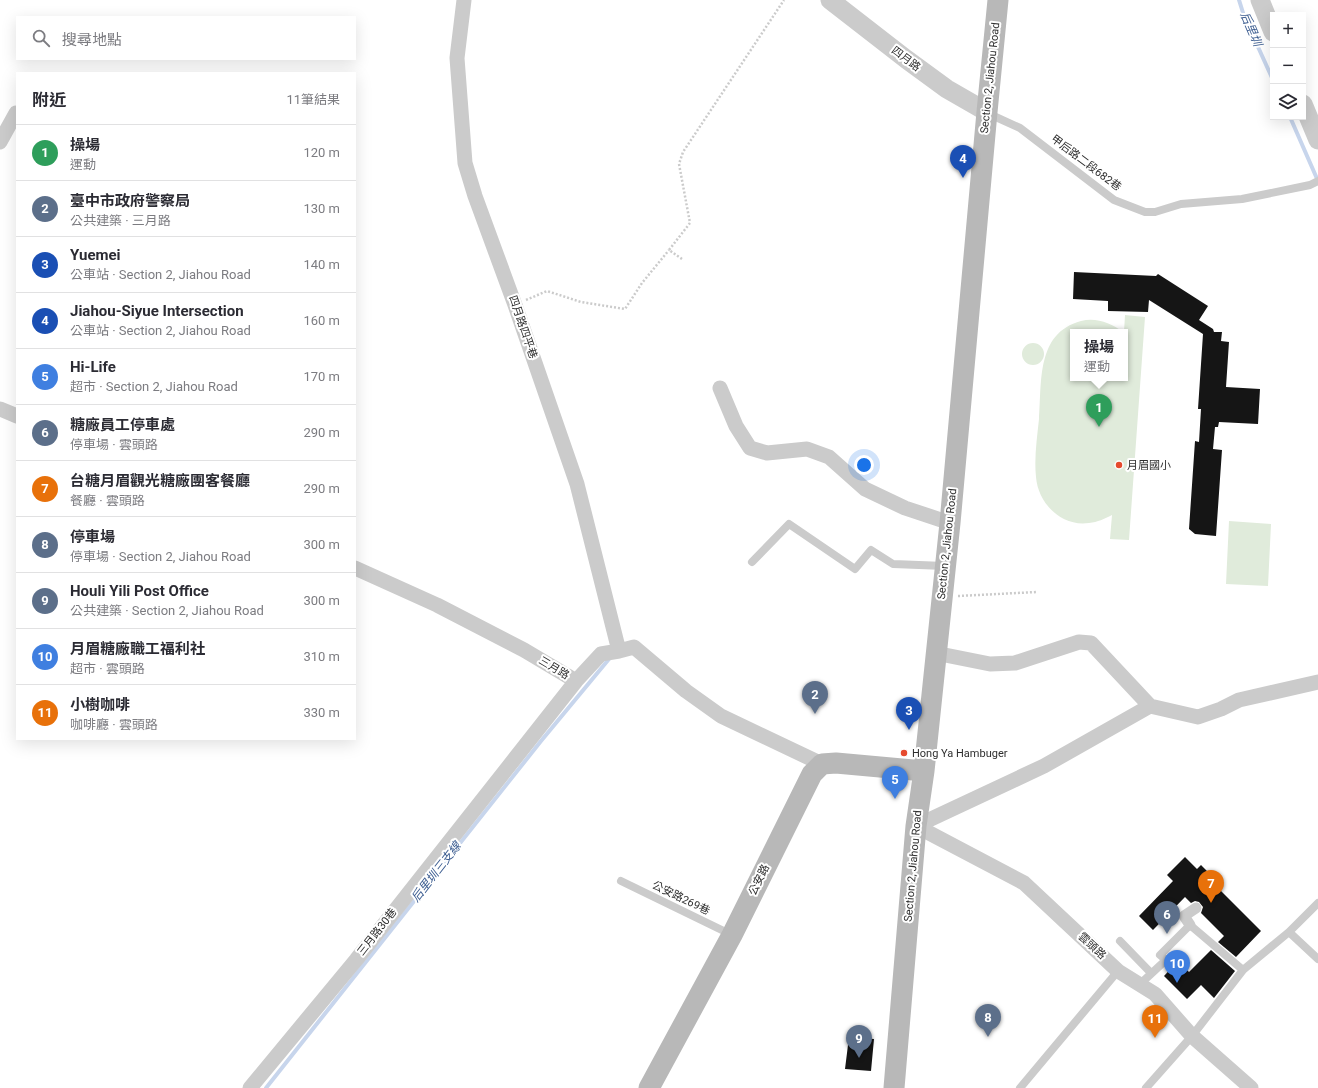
<!DOCTYPE html>
<html lang="zh-TW">
<head>
<meta charset="utf-8">
<style>
  :root { --surface:#fff; --page:#f2f2f3; --text:#2b2b33; --muted:#7c7c81; --line:#e1e1e2; --accent:#d93025 }
  body { margin:0; font-family:Roboto,"Noto Sans TC",sans-serif; background:var(--page); color:var(--text) }
  .controls { position:absolute; right:12px; top:12px; display:grid; overflow:hidden; border-radius:0px; box-shadow:0 4px 16px #0002 }
  .controls button { width:36px; height:36px; display:grid; place-items:center; padding:0; border:0; border-bottom:1px solid var(--line); background:var(--surface); color:var(--text); font:20px sans-serif }
  .you { position:absolute; left:864px; top:465px; width:14px; height:14px; margin:-10px; border:3px solid #fff; border-radius:50%; background:#1a73e8; box-shadow:0 0 0 6px #1a73e833 }
  .badge { display:grid; place-items:center; width:26px; height:26px; border-radius:50%; background:var(--accent); color:#fff; font-size:13px; font-weight:700 }
  .pin { position:absolute; translate:-50% -33px; filter:drop-shadow(0 1px 2px #0008) }
  .pin::after { content:''; position:absolute; top:21px; width:14px; height:12px; background:inherit; clip-path:polygon(0 0,100% 0,50% 100%) }
  .popup { position:absolute; left:1070px; top:329px; width:58px; height:52px; box-sizing:border-box; display:grid; place-content:center; border-radius:0px; background:var(--surface); filter:drop-shadow(0 1px 3px #0005); font-size:13px; white-space:nowrap; color:var(--muted) }
  .popup b { font-size:15px; color:var(--text) }
  .popup::after { content:''; position:absolute; left:50%; top:100%; margin-left:-8px; border:8px solid transparent; border-top-color:var(--surface) }
  .list { margin:0; padding:0; list-style:none }
  h2 { display:flex; justify-content:space-between; align-items:center; height:52px; margin:0; padding:0 16px; font-size:17px }
  h2 small { font-size:13px; font-weight:400; color:var(--muted) }
  .list li { display:grid; grid-template-columns:26px 1fr auto; gap:12px; align-items:center; box-sizing:border-box; height:56px; padding:0 16px; border-top:1px solid var(--line) }
  .list b { display:block; font-size:15px; white-space:nowrap }
  .list p { margin:0; font-size:13px; white-space:nowrap; color:var(--muted) }
  .list em { font-size:13px; font-style:normal; color:var(--muted) }
  .icon { flex:none; width:22px; height:22px; fill:none; stroke:currentColor; stroke-width:2; stroke-linecap:round; stroke-linejoin:round }
  .map { position:relative; flex:none; width:1318px; height:1088px; overflow:hidden }
  .search { position:absolute; background:var(--surface); box-shadow:0 4px 16px #0002; left:16px; top:16px; width:340px; height:44px; display:flex; align-items:center; gap:10px; box-sizing:border-box; padding:0 14px; border-radius:0px; color:var(--muted); font-size:15px }
  .panel { position:absolute; background:var(--surface); box-shadow:0 4px 16px #0002; left:16px; top:72px; width:340px; height:668px; border-radius:0px }
  .map>svg:first-child { display:block }
  .green { fill:#e0ebdb }
  .lines { fill:none; stroke-linecap:round; stroke-linejoin:round }
  .stream { stroke:#c7d5ec; stroke-width:4 }
  .building { fill:#151515 }
  .path { stroke:#cbcbcb; stroke-width:2.5; stroke-dasharray:2 2; stroke-linecap:butt }
  .service { stroke:#cbcbcb; stroke-width:8 }
  .pedestrian { stroke:#cbcbcb; stroke-width:11 }
  .minor { stroke:#cbcbcb; stroke-width:15 }
  .tertiary { stroke:#cbcbcb; stroke-width:19 }
  .secondary { stroke:#b8b8b8; stroke-width:21 }
  .poi-dot { fill:#e64a2e; stroke:#fff; stroke-width:1.5 }
  .labels { text-anchor:middle; dominant-baseline:central; stroke-width:4; stroke-linejoin:round; paint-order:stroke }
  .street-label { font-size:11px; fill:#2e2e2e; stroke:#fff }
  .poi-label { font-size:11px; fill:#2e2e2e; stroke:#fff; text-anchor:start }
  .water-label { font-size:12px; font-style:italic; fill:#3b5c90; stroke:#fff }
</style>
</head>
<body>
<div class="map">
<svg width="1318" height="1088" viewBox="0 0 1318 1088">
  <rect width="100%" height="100%" fill="#fff"/>
  <path class="green" d="M1125,315L1145,317L1129,540L1110,539L1112,515C1104,519 1098,522 1089,523C1061,527 1038,503 1036,477C1034,458 1037,438 1039,419C1042,382 1036,333 1081,321C1096,317 1111,323 1123,332H1073V378H1125V332H1124Z
    M1022 354a11 11 0 1 1 22 0a11 11 0 1 1-22 0Z
    M1229,521L1271,524L1268,586L1226,584Z"/>
  <g class="lines">
    <path class="stream" d="M1239,0L1244,16L1273,80
      M1290,117L1318,181
      M266,1088L541,741L609,659"/>
  </g>
  <path class="building" d="M1074,272L1156,276L1158,274L1208,306L1199,320L1213,329L1214,332H1222L1221,341L1229,342L1226,387L1260,389L1258,424L1219,422L1218,427H1215L1213,449L1222,450L1216,536L1195,534L1189,529L1195,441L1199,442L1201,409H1198L1203,334L1149,300L1148,312L1108,311V301L1073,299Z
    M1185,857L1197,869L1201,865L1214,878L1211,881L1261,931L1236,957L1218,942L1224,936L1201,913L1203,907L1199,902L1195,901L1191,903L1185,897L1153,930L1139,916L1173,881L1167,875Z
    M1211,950L1235,971L1214,998L1201,985L1187,999L1164,976L1178,961L1189,972Z
    M849,1037L874,1039L871,1071L845,1069Z"/>
  <g class="lines">
    <path class="path" d="M682,259L669,250L690,223L679,164L683,152L784,0
      M526,300L547,291L581,302L625,309L642,283L669,250
      M958,596L1037,592"/>
    <path class="service" d="M987,113L1020,128L1114,200L1145,212H1155L1181,204L1242,199L1310,185L1318,181
      M752,562L789,524L855,569L871,550L893,564L945,566
      M621,881L732,935
      M1289,932L1318,959
      M1120,941L1151,973
      M1139,985L1166,960L1160,955L1190,925L1243,970
      M1020,1088L1118,971
      M1146,1088L1192,1036L1243,970L1289,932L1318,903"/>
    <path class="pedestrian" d="M1190,925L1184,916L1196,908"/>
    <path class="minor" d="M464,0L457,58L465,163L475,196L515,305L577,484L619,651
      M0,142L16,113
      M720,388L736,426L750,448L767,453L807,449L829,457L865,489L905,508L950,523
      M0,409L17,416
      M355,568L437,605L524,650L576,681
      M935,653L990,664L1015,663L1079,642L1091,643L1150,706L1198,717L1221,709L1239,700L1318,682
      M916,826L1024,883L1118,971L1155,994L1192,1036L1251,1088
      M916,826L1044,766L1150,706
      M250,1088L356,960L576,681L601,654L619,651L634,647L686,691L721,716L822,764"/>
    <path class="tertiary" d="M830,0L906,59L947,89L987,112
      M1260,0L1273,32
      M1303,104L1318,140"/>
    <path class="secondary" d="M649,1088L732,935L812,774L822,764L836,763L924,771
      M894,1088L916,826L924,771L950,523L987,112L998,0"/>
  </g>
  <g class="poi-dot">
    <circle cx="1119" cy="465" r="4"/>
    <circle cx="904" cy="753" r="4"/>
  </g>
  <g class="labels">
    <g class="street-label">
      <text transform="translate(906 59) rotate(37)">四月路</text>
      <text transform="translate(990 78) rotate(-84)">Section 2, Jiahou Road</text>
      <text transform="translate(1086 163) rotate(37)">甲后路二段682巷</text>
      <text transform="translate(523 327) rotate(71)">四月路四平巷</text>
      <text transform="translate(947 544) rotate(-84)">Section 2, Jiahou Road</text>
      <text transform="translate(554 668) rotate(31)">三月路</text>
      <text transform="translate(913 866) rotate(-85)">Section 2, Jiahou Road</text>
      <text transform="translate(759 880) rotate(-64)">公安路</text>
      <text transform="translate(681 898) rotate(26)">公安路269巷</text>
      <text transform="translate(377 932) rotate(-52)">三月路30巷</text>
      <text transform="translate(1092 946) rotate(43)">雲頭路</text>
    </g>
    <g class="poi-label">
      <text x="1127" y="465">月眉國小</text>
      <text x="912" y="753">Hong Ya Hambuger</text>
    </g>
    <g class="water-label">
      <text transform="translate(1251 29) rotate(67)">后里圳</text>
      <text transform="translate(436 872) rotate(-52)">后里圳三支線</text>
    </g>
  </g>
</svg>
<div class="controls">
<button>+</button>
<button>−</button>
<button><svg class="icon" aria-label="layers" viewBox="0 0 24 24"><path d="M12 4l9 5-9 5-9-5zM3 14l9 5 9-5"/></svg></button>
</div>
<div class="you"></div>
<div class="pin badge" style="left:1099px;top:427px;background:#2e9e5b">1</div>
<div class="popup"><b>操場</b>運動</div>
<div class="pin badge" style="left:815px;top:714px;background:#5c6f8a">2</div>
<div class="pin badge" style="left:909px;top:730px;background:#1a4fb4">3</div>
<div class="pin badge" style="left:963px;top:178px;background:#1a4fb4">4</div>
<div class="pin badge" style="left:895px;top:799px;background:#3f7fe0">5</div>
<div class="pin badge" style="left:1167px;top:934px;background:#5c6f8a">6</div>
<div class="pin badge" style="left:1211px;top:903px;background:#e8710a">7</div>
<div class="pin badge" style="left:988px;top:1037px;background:#5c6f8a">8</div>
<div class="pin badge" style="left:859px;top:1058px;background:#5c6f8a">9</div>
<div class="pin badge" style="left:1177px;top:983px;background:#3f7fe0">10</div>
<div class="pin badge" style="left:1155px;top:1038px;background:#e8710a">11</div>
<div class="search"><svg class="icon" aria-label="search" viewBox="0 0 24 24"><circle cx="10" cy="10" r="6"/><path d="M15 15l6 6"/></svg>搜尋地點</div>
<section class="panel">
<h2>附近<small>11筆結果</small></h2>
<ul class="list">
<li><span class="badge" style="background:#2e9e5b">1</span><div><b>操場</b><p>運動</p></div><em>120 m</em></li>
<li><span class="badge" style="background:#5c6f8a">2</span><div><b>臺中市政府警察局</b><p>公共建築 · 三月路</p></div><em>130 m</em></li>
<li><span class="badge" style="background:#1a4fb4">3</span><div><b>Yuemei</b><p>公車站 · Section 2, Jiahou Road</p></div><em>140 m</em></li>
<li><span class="badge" style="background:#1a4fb4">4</span><div><b>Jiahou-Siyue Intersection</b><p>公車站 · Section 2, Jiahou Road</p></div><em>160 m</em></li>
<li><span class="badge" style="background:#3f7fe0">5</span><div><b>Hi-Life</b><p>超市 · Section 2, Jiahou Road</p></div><em>170 m</em></li>
<li><span class="badge" style="background:#5c6f8a">6</span><div><b>糖廠員工停車處</b><p>停車場 · 雲頭路</p></div><em>290 m</em></li>
<li><span class="badge" style="background:#e8710a">7</span><div><b>台糖月眉觀光糖廠團客餐廳</b><p>餐廳 · 雲頭路</p></div><em>290 m</em></li>
<li><span class="badge" style="background:#5c6f8a">8</span><div><b>停車場</b><p>停車場 · Section 2, Jiahou Road</p></div><em>300 m</em></li>
<li><span class="badge" style="background:#5c6f8a">9</span><div><b>Houli Yili Post Office</b><p>公共建築 · Section 2, Jiahou Road</p></div><em>300 m</em></li>
<li><span class="badge" style="background:#3f7fe0">10</span><div><b>月眉糖廠職工福利社</b><p>超市 · 雲頭路</p></div><em>310 m</em></li>
<li><span class="badge" style="background:#e8710a">11</span><div><b>小樹咖啡</b><p>咖啡廳 · 雲頭路</p></div><em>330 m</em></li>
</ul>
</section>
</div>
</body>
</html>
